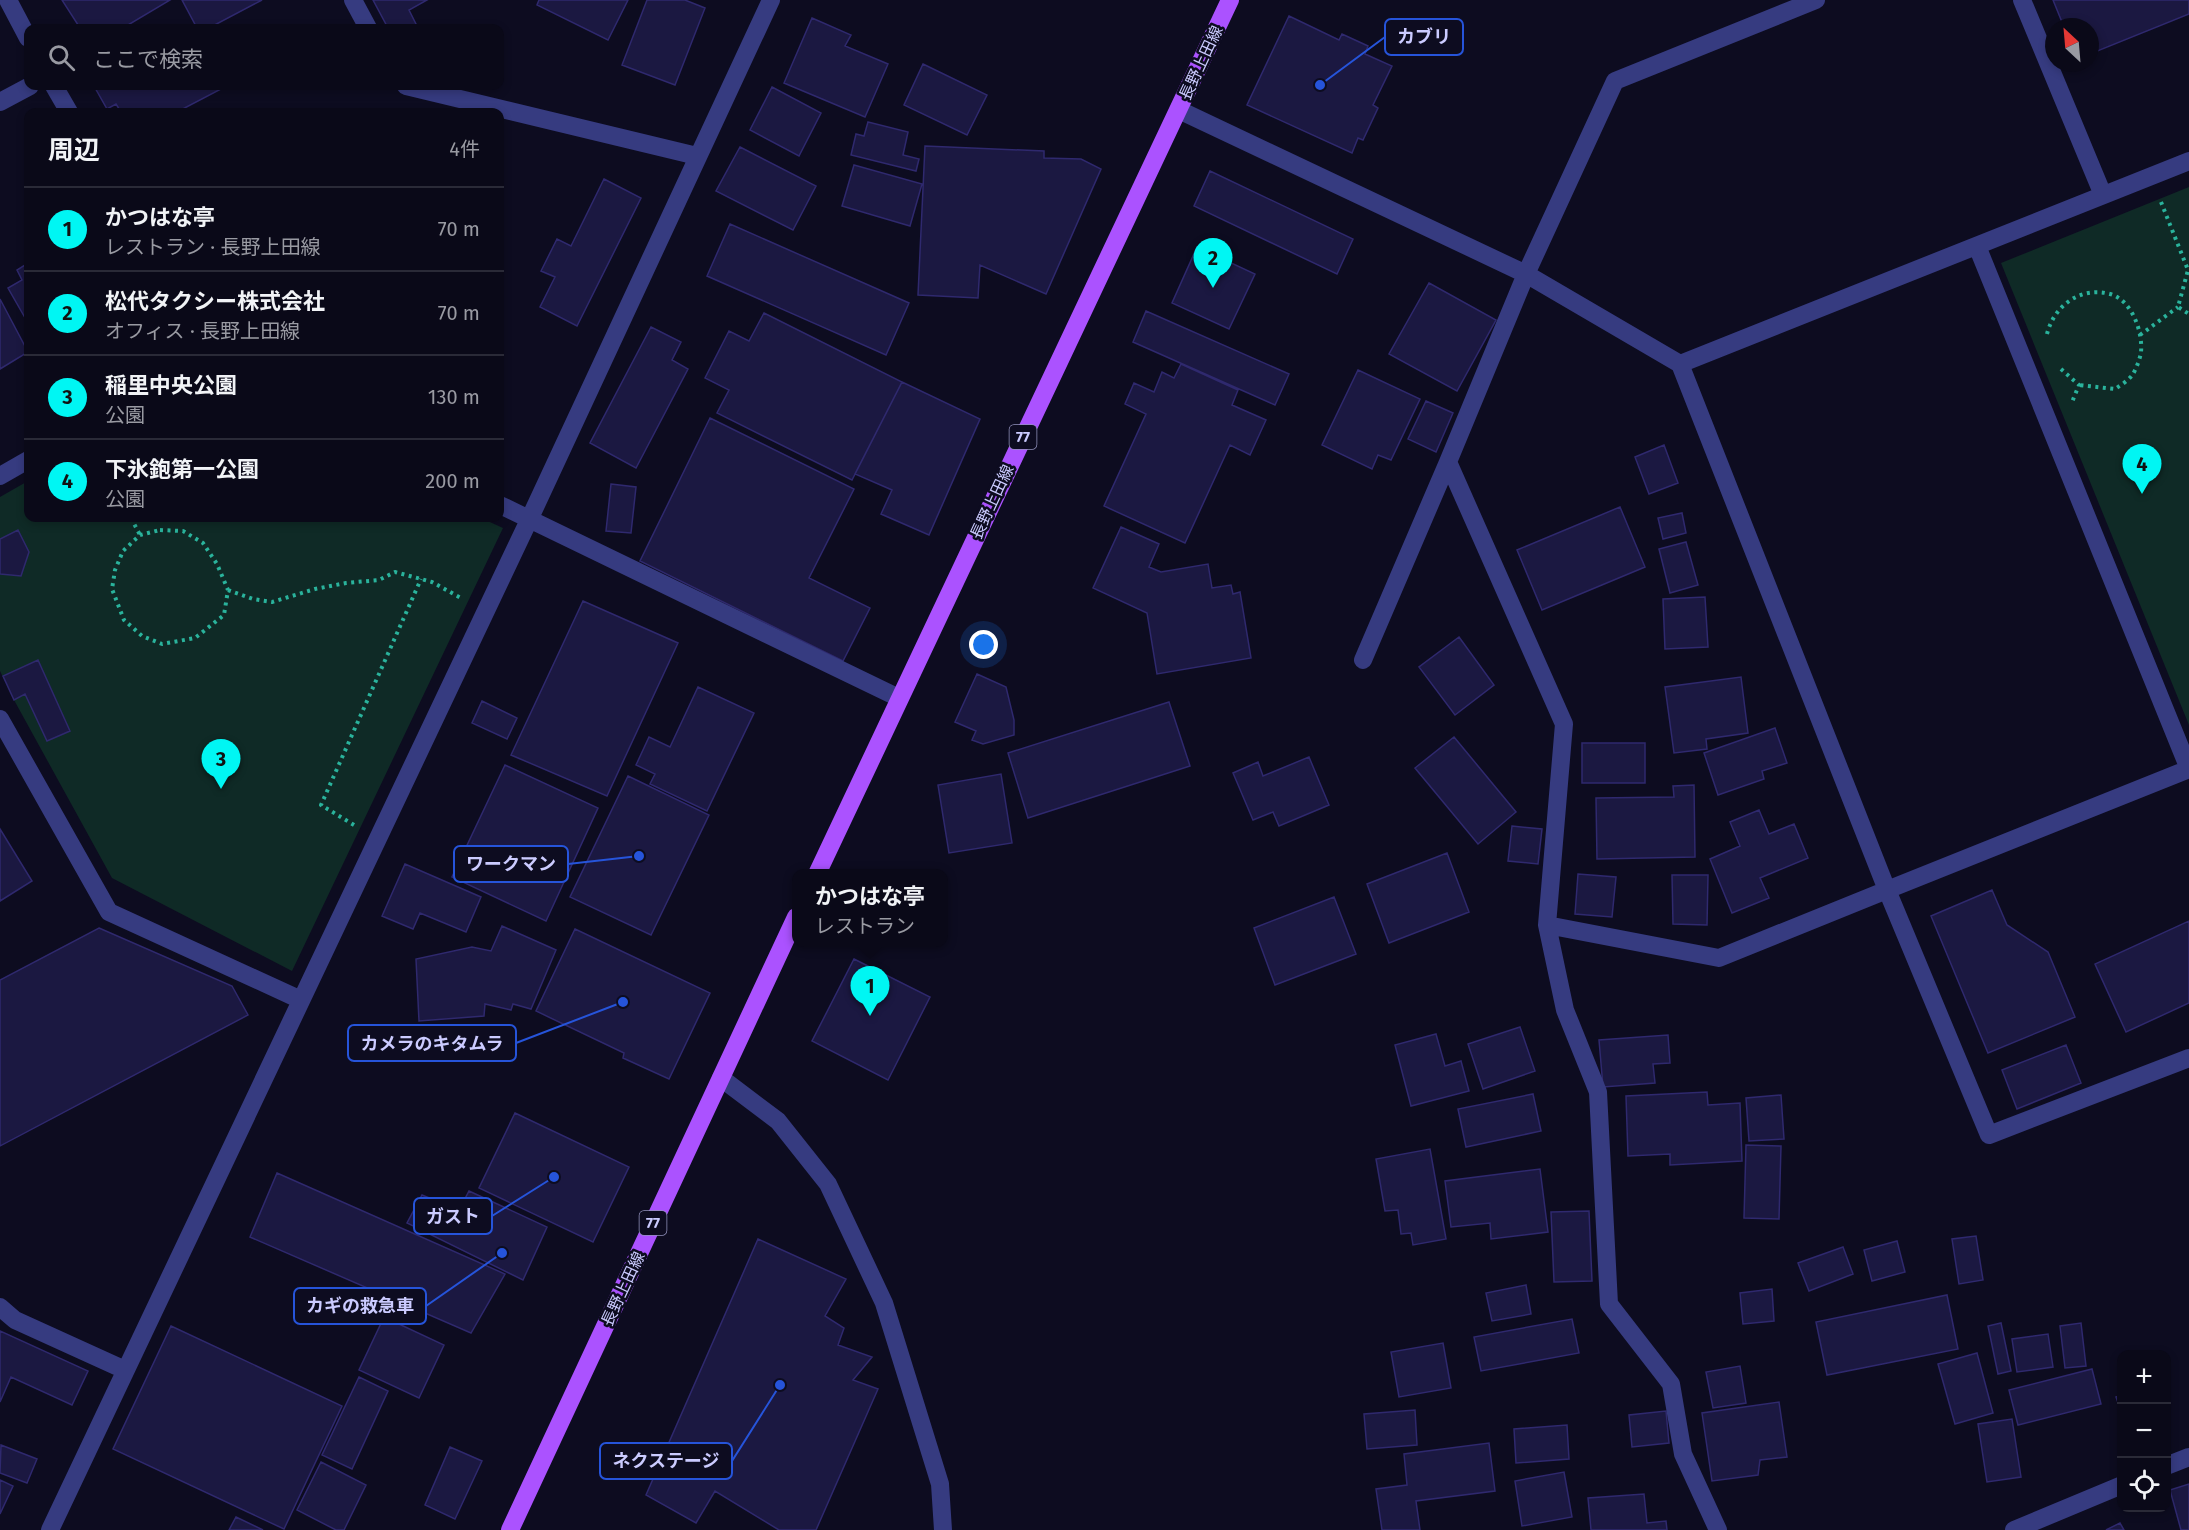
<!DOCTYPE html>
<html lang="ja">
<head>
<meta charset="utf-8">
<style>
  :root { --surface:#0a0918; --page:#181725; --text:#f1f3f6; --muted:#999aa2; --line:#2a2a37; --accent:#00f6f3 }
  body { margin:0; font-family:"Fira Sans","Noto Sans JP",sans-serif; background:var(--page); color:var(--text) }
  .controls { position:absolute; right:18px; bottom:18px; display:grid; overflow:hidden; border-radius:12px; box-shadow:0 3px 9px #0003 }
  .controls button { width:54px; height:54px; display:grid; place-items:center; padding:0; border:0; border-bottom:2px solid var(--line); background:var(--surface); color:var(--text); font:30px sans-serif }
  .compass { position:absolute; left:2045px; top:18px; width:54px; height:54px; border-radius:50%; background:var(--surface); box-shadow:0 3px 9px #0003; rotate:334deg }
  .you { position:absolute; left:984px; top:645px; width:21px; height:21px; margin:-15px; border:4px solid #fff; border-radius:50%; background:#1a73e8; box-shadow:0 0 0 9px #1a73e833 }
  .badge { display:grid; place-items:center; width:39px; height:39px; border-radius:50%; background:var(--accent); color:#111; font-size:20px; font-weight:700 }
  .pin { position:absolute; translate:-50% -50px; filter:drop-shadow(0 2px 3px #0008) }
  .pin::after { content:''; position:absolute; top:32px; width:21px; height:18px; background:inherit; clip-path:polygon(0 0,100% 0,50% 100%) }
  .popup { position:absolute; left:792px; top:869px; width:156px; height:78px; box-sizing:border-box; display:grid; place-content:center; border-radius:12px; background:var(--surface); filter:drop-shadow(0 2px 4px #0005); font-size:20px; white-space:nowrap; color:var(--muted) }
  .popup b { font-size:22px; color:var(--text) }
  .popup::after { content:''; position:absolute; left:50%; top:100%; margin-left:-12px; border:12px solid transparent; border-top-color:var(--surface) }
  .list { margin:0; padding:0; list-style:none }
  h2 { display:flex; justify-content:space-between; align-items:center; height:78px; margin:0; padding:0 24px; font-size:26px }
  h2 small { font-size:20px; font-weight:400; color:var(--muted) }
  .list li { display:grid; grid-template-columns:39px 1fr auto; gap:18px; align-items:center; box-sizing:border-box; height:84px; padding:0 24px; border-top:2px solid var(--line) }
  .list b { display:block; font-size:22px; white-space:nowrap }
  .list p { margin:0; font-size:20px; white-space:nowrap; color:var(--muted) }
  .list em { font-size:20px; font-style:normal; color:var(--muted) }
  .icon { flex:none; width:33px; height:33px; fill:none; stroke:currentColor; stroke-width:2; stroke-linecap:round; stroke-linejoin:round }
  .map { position:relative; flex:none; width:2189px; height:1530px; overflow:hidden }
  .search { position:absolute; background:var(--surface); box-shadow:0 3px 9px #0003; left:24px; top:24px; width:480px; height:66px; display:flex; align-items:center; gap:15px; box-sizing:border-box; padding:0 21px; border-radius:12px; color:var(--muted); font-size:22px }
  .panel { position:absolute; background:var(--surface); box-shadow:0 3px 9px #0003; left:24px; top:108px; width:480px; height:414px; border-radius:12px }
  .map>svg:first-child { display:block }
  .green { fill:#0f2a26 }
  .building { fill:#1b1841; stroke:#2f296e; stroke-width:1.5 }
  .lines { fill:none; stroke-linecap:round; stroke-linejoin:round }
  .path { stroke:#2ab39c; stroke-width:4; stroke-dasharray:3 4.5; stroke-linecap:butt }
  .minor { stroke:#363b80; stroke-width:18 }
  .major { stroke:#ab52ff; stroke-width:18 }
  .labels { text-anchor:middle; dominant-baseline:central; stroke-width:5; stroke-linejoin:round; paint-order:stroke }
  .shield { fill:#0d0c20; stroke:#9292bc; stroke-width:1.5 }
  .shield-label { font-size:15px; font-weight:bold; fill:#cbcbff }
  .street-label { font-size:16px; fill:#cbcbff; stroke:#0d0c20 }
  .leader { fill:none; stroke:#2654da; stroke-width:2 }
  .callout-dot { fill:#2654da; stroke:#0d0c20; stroke-width:2 }
  .callout { fill:#0d0c20; stroke:#2654da; stroke-width:2 }
  .callout-label { font-size:18px; text-anchor:middle; font-weight:bold; fill:#cbcbff }
</style>
</head>
<body>
<div class="map">
<svg width="2189" height="1530" viewBox="0 0 2189 1530">
  <rect width="100%" height="100%" fill="#0d0c20"/>
  <path class="green" d="M2189,187V725L2001,263Z
    M28,481V518H481L503,528L292,971L112,878L14,700L0,671V497Z"/>
  <path class="building" d="M62,0H170L123,28H80Z
    M182,0H262L209,28H197Z
    M373,0H427L409,10L418,28H388Z
    M539,0H628L608,40L537,5Z
    M647,0H685L705,8L675,85L622,65Z
    M2053,0H2189V14L2090,54V27H2064Z
    M1289,16L1339,40L1342,34L1368,46L1365,54L1392,66L1373,105L1378,108L1363,140L1358,138L1352,153L1247,105Z
    M812,18L851,35L845,46L888,64L865,117L784,83Z
    M923,64L987,95L967,135L904,105Z
    M94,86H222L223,88L177,112H121L116,104L107,109Z
    M772,87L821,113L799,156L750,130Z
    M868,122L908,132L903,155L919,159L916,171L851,155L856,134L864,136Z
    M925,146L1044,151V158L1081,159L1101,169L1046,294L980,265L978,298L918,295Z
    M740,147L816,186L793,230L716,191Z
    M854,165L922,184L910,226L842,206Z
    M1210,171L1353,239L1337,274L1194,206Z
    M604,179L641,198L577,326L540,307L555,277L541,271L557,239L571,246Z
    M730,224L909,303L886,355L707,276Z
    M1197,247L1255,274L1229,329L1172,303Z
    M28,263V323L8,288L22,280L17,270Z
    M1429,283L1496,320L1457,391L1389,354Z
    M0,299L28,352L0,369Z
    M1146,311L1289,374L1275,405L1133,342Z
    M764,313L902,382L852,480L717,413L729,390L705,378L729,331L749,341Z
    M651,327L681,342L672,360L688,369L636,468L590,443Z
    M1181,364L1238,390L1232,405L1266,420L1250,455L1230,445L1185,543L1104,506L1146,414L1125,404L1134,383L1154,392L1162,372L1174,378Z
    M1358,370L1420,399L1391,460L1378,455L1372,469L1322,445Z
    M902,382L980,419L929,535L881,514L892,490L855,474Z
    M1426,401L1453,413L1436,452L1408,439Z
    M710,418L854,489L809,578L870,608L843,661L640,561Z
    M1664,445L1678,483L1649,494L1635,457Z
    M611,484L636,487L631,533L606,531Z
    M1620,507L1645,567L1542,610L1517,550Z
    M1682,513L1686,533L1663,539L1658,518Z
    M1121,527L1159,544L1149,567L1161,572L1208,564L1212,588L1231,585L1233,594L1240,592L1251,658L1157,674L1147,613L1093,588Z
    M18,530L29,552L21,576L0,574V539Z
    M1686,542L1698,585L1670,593L1659,549Z
    M1705,597L1708,647L1665,649L1663,599Z
    M583,601L678,643L607,796L511,755Z
    M1459,637L1494,685L1455,715L1419,667Z
    M38,660L70,731L47,741L25,694L14,700L3,676Z
    M977,674L1006,687L1014,720V735L983,744L972,740L976,731L955,722Z
    M1741,677L1748,733L1706,739L1707,749L1674,753L1665,687Z
    M698,687L754,713L707,811L650,784L655,774L636,765L649,737L670,747Z
    M482,701L517,718L507,739L472,723Z
    M1169,702L1190,766L1028,818L1008,753Z
    M1775,728L1787,763L1762,771L1764,779L1718,795L1704,753Z
    M1454,737L1516,812L1478,844L1415,768Z
    M1582,743H1645V783H1582Z
    M1309,757L1329,805L1279,826L1273,812L1253,820L1233,773L1258,762L1263,776Z
    M505,765L598,808L546,921L452,877Z
    M1001,774L1012,843L949,853L938,785Z
    M628,776L709,815L651,935L570,897Z
    M1694,785L1695,857L1597,859L1596,798L1674,797L1673,786Z
    M1759,810L1769,834L1794,824L1808,858L1760,878L1769,898L1732,913L1710,859L1740,846L1730,822Z
    M1512,826L1542,829L1538,864L1508,861Z
    M0,829L32,881L0,901Z
    M1447,853L1469,912L1389,943L1367,884Z
    M405,864L481,897L466,932L420,913L413,929L382,916Z
    M1578,874L1616,877L1612,917L1575,914Z
    M1672,875H1708L1707,925L1673,924Z
    M1992,890L2007,925L2048,952L2075,1017L1988,1053L1931,916Z
    M1334,897L1356,954L1275,985L1254,928Z
    M2189,921V1003L2126,1032L2095,964Z
    M502,926L556,950L531,1009L513,1004L511,1010L485,1004L484,1016L419,1021L416,959L472,947L491,951Z
    M99,928L232,986L248,1015L0,1146V980Z
    M575,929L710,993L669,1079L623,1058L624,1053L536,1011Z
    M854,959L930,997L888,1080L812,1041Z
    M1520,1027L1535,1071L1483,1089L1468,1044Z
    M1436,1034L1445,1066L1461,1061L1469,1091L1411,1106L1395,1045Z
    M1668,1035L1670,1063L1653,1064L1655,1083L1603,1087L1599,1040Z
    M2066,1045L2081,1083L2017,1109L2002,1070Z
    M1707,1092L1708,1105L1740,1103L1742,1161L1670,1165V1154L1628,1156L1626,1096Z
    M1533,1094L1541,1131L1466,1147L1458,1109Z
    M1781,1095L1784,1139L1749,1141L1746,1098Z
    M515,1113L629,1167L593,1242L479,1188Z
    M1746,1145L1781,1146L1779,1219L1744,1218Z
    M1430,1149L1446,1239L1413,1245L1411,1233L1401,1234L1398,1210L1385,1211L1376,1159Z
    M1540,1169L1548,1232L1491,1239L1490,1223L1451,1227L1445,1181Z
    M277,1173L505,1274L471,1333L250,1237Z
    M469,1191L547,1227L523,1280L407,1223L422,1195L459,1210Z
    M1589,1211L1592,1281L1554,1282L1551,1212Z
    M1976,1236L1983,1280L1959,1284L1952,1239Z
    M758,1239L846,1279L825,1316L844,1328L838,1345L872,1357L853,1380L878,1389L816,1530H779L715,1491L696,1523L646,1495Z
    M1897,1241L1905,1272L1872,1281L1864,1250Z
    M1843,1247L1853,1274L1809,1291L1798,1263Z
    M1526,1285L1531,1314L1492,1321L1486,1293Z
    M1772,1289L1774,1321L1743,1324L1740,1293Z
    M1947,1295L1958,1349L1827,1375L1816,1322Z
    M384,1317L444,1345L419,1398L359,1370Z
    M1572,1319L1579,1353L1481,1371L1474,1337Z
    M2001,1323L2011,1371L1998,1374L1988,1326Z
    M2081,1323L2086,1366L2065,1368L2060,1326Z
    M171,1326L342,1406L284,1529L113,1449Z
    M0,1331L88,1371L72,1405L11,1377L0,1402Z
    M2048,1334L2053,1367L2017,1372L2012,1339Z
    M1443,1343L1451,1388L1399,1397L1391,1352Z
    M1977,1353L1993,1413L1955,1424L1938,1364Z
    M1740,1366L1746,1403L1713,1408L1706,1372Z
    M2092,1369L2101,1404L2018,1425L2009,1390Z
    M359,1377L388,1391L352,1469L322,1455Z
    M2122,1395V1414L2116,1397Z
    M1779,1402L1787,1457L1760,1460L1758,1475L1712,1481L1702,1413Z
    M1415,1410L1417,1445L1367,1449L1364,1414Z
    M1666,1411L1669,1443L1632,1447L1629,1415Z
    M2012,1419L2021,1477L1987,1482L1978,1424Z
    M1567,1425L1569,1459L1516,1463L1514,1429Z
    M1489,1443L1495,1491L1416,1501L1420,1530H1382L1376,1489L1407,1485L1404,1454Z
    M1,1445L37,1459L27,1483L0,1473Z
    M450,1447L482,1461L455,1519L425,1505Z
    M321,1462L366,1485L344,1530H336L297,1510Z
    M1564,1472L1572,1517L1522,1526L1515,1481Z
    M0,1480L13,1486L0,1514Z
    M2189,1484V1530H2181L2170,1490Z
    M1644,1494L1647,1523L1666,1521L1667,1530H1591L1588,1498Z
    M236,1517L263,1530H229Z
    M2120,1523L2124,1530H2106Z"/>
  <g class="lines">
    <path class="path" d="M2161,202L2188,270L2178,307L2189,314
      M2047,334C2054,306 2080,286 2110,294C2132,300 2143,332 2141,352C2140,359 2136,369 2133,374C2129,380 2121,385 2115,389L2079,385
      M2140,335L2178,307
      M2061,369L2079,385L2072,402
      M131,518L140,535
      M160,530L183,531L203,543L217,564L228,590L224,615L195,638L162,644L142,636L124,620L112,589L115,570L123,551L140,535Z
      M228,590L253,599L272,602L315,589L346,583L379,580L395,572L432,582L461,598
      M354,825L321,805L421,579"/>
    <path class="minor" d="M8,0L28,38
      M353,0L368,28
      M2022,0L2103,195
      M54,86L69,112
      M406,86L697,156
      M0,102L30,86
      M1179,110L1526,274L1680,364
      M2189,161L1680,364L1887,890L2189,769
      M1977,246L2189,769
      M1448,462L1564,724L1547,925L1719,958L1887,890L1989,1135L2189,1058
      M0,476L28,460
      M500,505L899,698
      M1363,660L1448,462L1526,274L1615,81L1816,0
      M0,719L109,912L301,1000
      M1547,925L1565,1010L1598,1092L1609,1304L1671,1384L1683,1454L1718,1530
      M721,1078L778,1121L828,1184L884,1303L940,1484L943,1530
      M0,1307L15,1320L125,1370
      M2166,1466L2189,1457
      M50,1530L529,520L771,0
      M2014,1530L2122,1485"/>
    <path class="major" d="M817,874L1230,0
      M510,1530L796,917"/>
  </g>
  <g class="labels">
    <g class="shield">
      <rect x="1009.5" y="425" width="27" height="24" rx="4.5"/>
      <rect x="639.5" y="1211" width="27" height="24" rx="4.5"/>
    </g>
    <g class="shield-label">
      <text x="1023" y="437">77</text>
      <text x="653" y="1223">77</text>
    </g>
    <g class="street-label">
      <text transform="translate(1201 63) rotate(-65)">長野上田線</text>
      <text transform="translate(992 502) rotate(-65)">長野上田線</text>
      <text transform="translate(623 1289) rotate(-65)">長野上田線</text>
    </g>
  </g>
  <path class="leader" d="M1320 85L1385 37M639 856L568 864M623 1002L516 1043M554 1177L492 1216M502 1253L426 1306M780 1385L732 1461"/>
  <g class="callout-dot">
    <circle cx="1320" cy="85" r="6"/>
    <circle cx="639" cy="856" r="6"/>
    <circle cx="623" cy="1002" r="6"/>
    <circle cx="554" cy="1177" r="6"/>
    <circle cx="502" cy="1253" r="6"/>
    <circle cx="780" cy="1385" r="6"/>
  </g>
  <g class="callout">
    <rect x="1385" y="19" width="78" height="36" rx="6"/>
    <rect x="454" y="846" width="114" height="36" rx="6"/>
    <rect x="348" y="1025" width="168" height="36" rx="6"/>
    <rect x="414" y="1198" width="78" height="36" rx="6"/>
    <rect x="294" y="1288" width="132" height="36" rx="6"/>
    <rect x="600" y="1443" width="132" height="36" rx="6"/>
  </g>
  <g class="callout-label">
    <text x="1424" y="43">カブリ</text>
    <text x="511" y="870">ワークマン</text>
    <text x="432" y="1050">カメラのキタムラ</text>
    <text x="453" y="1223">ガスト</text>
    <text x="360" y="1312">カギの救急車</text>
    <text x="666" y="1467">ネクステージ</text>
  </g>
</svg>
<div class="controls">
<button>+</button>
<button>−</button>
<button><svg class="icon" aria-label="locate" viewBox="0 0 24 24"><circle cx="12" cy="12" r="6"/><path d="M12 2v4M12 18v4M2 12h4M18 12h4"/></svg></button>
</div>
<svg class="compass" viewBox="-18 -18 36 36"><path d="M0-13l5 13h-10z" fill="#e53935"/><path d="M0 13l5-13h-10z" fill="#999aa2"/></svg>
<div class="you"></div>
<div class="pin badge" style="left:870px;top:1016px">1</div>
<div class="popup"><b>かつはな亭</b>レストラン</div>
<div class="pin badge" style="left:1213px;top:288px">2</div>
<div class="pin badge" style="left:221px;top:789px">3</div>
<div class="pin badge" style="left:2142px;top:494px">4</div>
<div class="search"><svg class="icon" aria-label="search" viewBox="0 0 24 24"><circle cx="10" cy="10" r="6"/><path d="M15 15l6 6"/></svg>ここで検索</div>
<section class="panel">
<h2>周辺<small>4件</small></h2>
<ul class="list">
<li><span class="badge">1</span><div><b>かつはな亭</b><p>レストラン · 長野上田線</p></div><em>70 m</em></li>
<li><span class="badge">2</span><div><b>松代タクシー株式会社</b><p>オフィス · 長野上田線</p></div><em>70 m</em></li>
<li><span class="badge">3</span><div><b>稲里中央公園</b><p>公園</p></div><em>130 m</em></li>
<li><span class="badge">4</span><div><b>下氷鉋第一公園</b><p>公園</p></div><em>200 m</em></li>
</ul>
</section>
</div>
</body>
</html>
